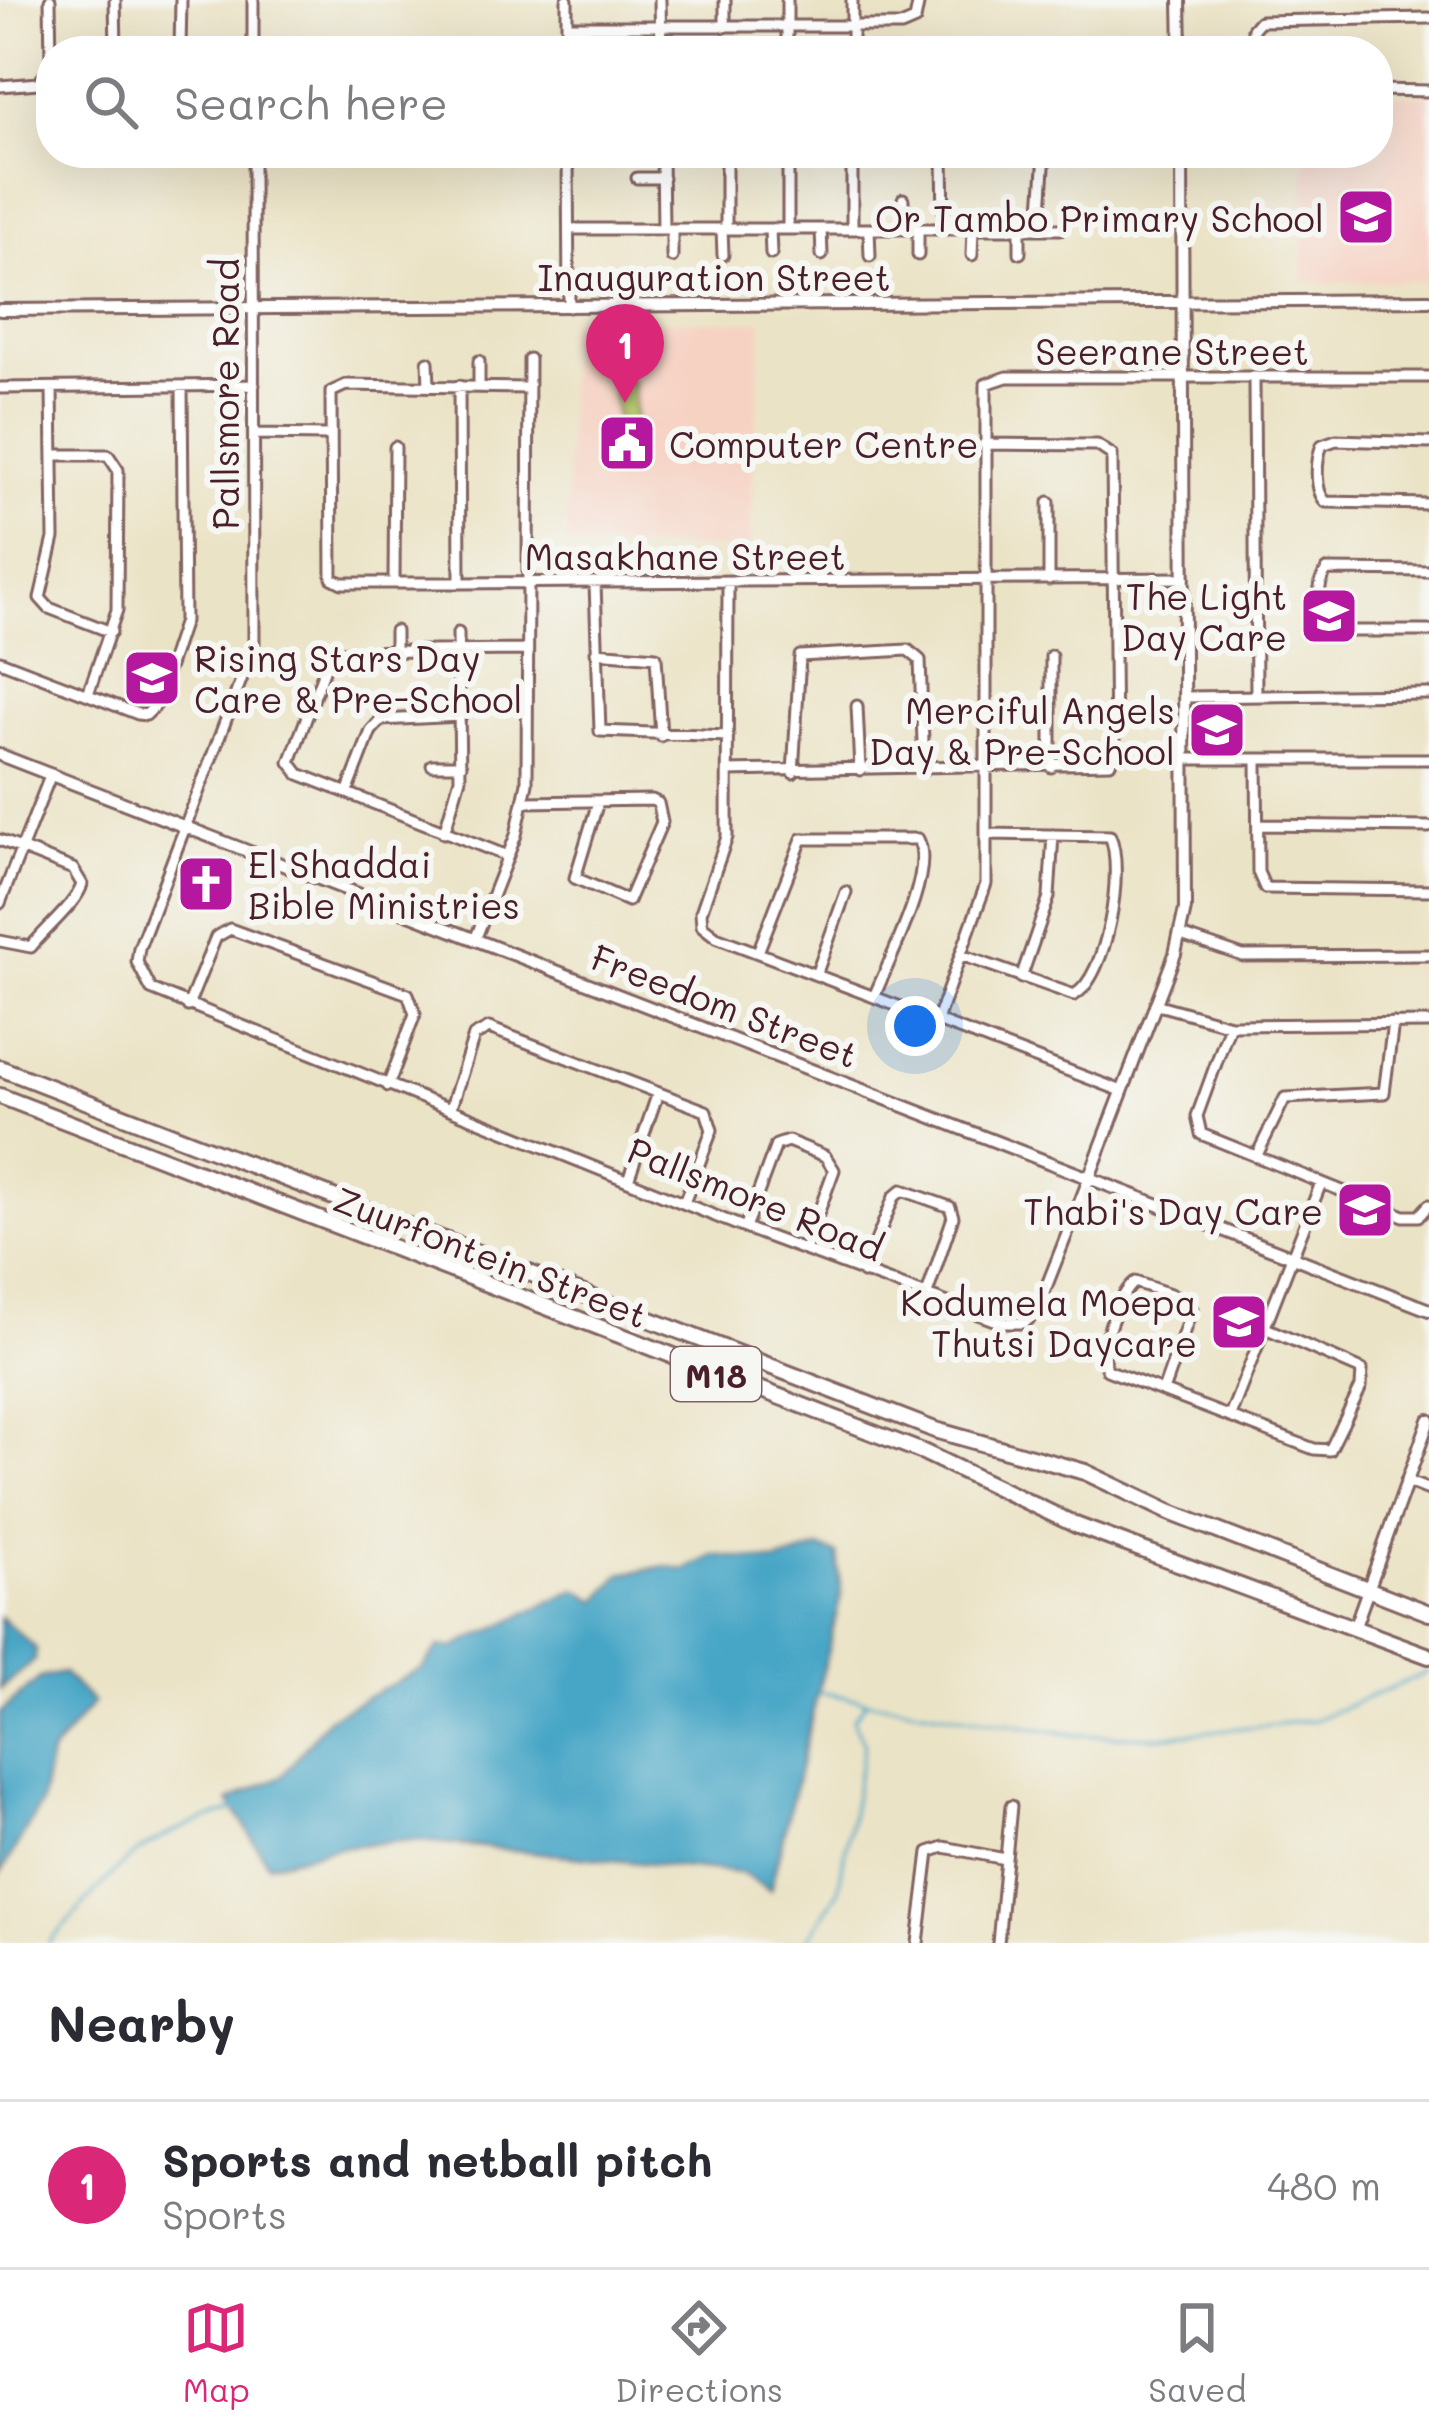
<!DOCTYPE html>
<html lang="en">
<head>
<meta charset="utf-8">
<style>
  :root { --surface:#fff; --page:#f7f7f7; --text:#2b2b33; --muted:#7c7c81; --line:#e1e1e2; --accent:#db2777 }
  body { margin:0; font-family:Mali,sans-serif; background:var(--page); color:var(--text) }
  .you { position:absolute; left:915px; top:1026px; width:42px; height:42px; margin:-30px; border:9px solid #fff; border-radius:50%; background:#1a73e8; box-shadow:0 0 0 18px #1a73e833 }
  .badge { display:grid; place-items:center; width:78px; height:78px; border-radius:50%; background:var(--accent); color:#fff; font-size:39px; font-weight:700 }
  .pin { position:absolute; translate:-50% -99px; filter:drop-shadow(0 3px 6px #0008) }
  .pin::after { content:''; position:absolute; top:63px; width:42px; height:36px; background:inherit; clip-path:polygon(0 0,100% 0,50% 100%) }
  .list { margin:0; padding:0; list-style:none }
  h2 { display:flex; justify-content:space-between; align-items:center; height:156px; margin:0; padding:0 48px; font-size:51px }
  h2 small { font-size:39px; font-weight:400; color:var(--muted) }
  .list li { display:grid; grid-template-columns:78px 1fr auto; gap:36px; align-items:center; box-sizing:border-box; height:168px; padding:0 48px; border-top:3px solid var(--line) }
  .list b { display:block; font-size:45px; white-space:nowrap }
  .list p { margin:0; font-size:39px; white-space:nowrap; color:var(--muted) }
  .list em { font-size:39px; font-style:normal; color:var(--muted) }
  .icon { flex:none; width:66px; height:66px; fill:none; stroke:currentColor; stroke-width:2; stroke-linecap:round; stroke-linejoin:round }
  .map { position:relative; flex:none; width:1429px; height:1943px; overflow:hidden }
  .search { position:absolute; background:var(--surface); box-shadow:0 12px 48px #0002; left:36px; right:36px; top:36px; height:132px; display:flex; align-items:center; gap:30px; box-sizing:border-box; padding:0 42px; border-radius:48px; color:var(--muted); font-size:45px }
  .sheet { height:324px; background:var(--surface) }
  nav { display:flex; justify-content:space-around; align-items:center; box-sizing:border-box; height:168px; border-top:3px solid var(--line); background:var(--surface); font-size:33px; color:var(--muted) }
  nav a { display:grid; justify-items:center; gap:6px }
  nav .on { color:var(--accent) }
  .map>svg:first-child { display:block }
  .built { fill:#f6d2c3 }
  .green { fill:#b2c568; stroke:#7e724a; stroke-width:3 }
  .water { fill:#46a6c6; stroke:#486278; stroke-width:3 }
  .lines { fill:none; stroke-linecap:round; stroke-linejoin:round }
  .stream { stroke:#46a6c6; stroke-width:3 }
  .minor-casing { stroke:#826461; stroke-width:15 }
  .tertiary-casing { stroke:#826461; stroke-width:16 }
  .primary-casing { stroke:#826461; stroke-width:20 }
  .minor { stroke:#fff; stroke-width:9 }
  .tertiary { stroke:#fff; stroke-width:10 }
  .primary { stroke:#fff; stroke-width:14 }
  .labels { text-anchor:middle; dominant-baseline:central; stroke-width:12; stroke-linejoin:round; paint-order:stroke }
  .shield { fill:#f6f6f2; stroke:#7e6067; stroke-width:3 }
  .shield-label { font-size:33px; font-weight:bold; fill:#4a1f2b }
  .poi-label { font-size:36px; fill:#4a1f2b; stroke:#f6f6f2; text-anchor:end }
  .street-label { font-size:36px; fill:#4a1f2b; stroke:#f6f6f2 }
</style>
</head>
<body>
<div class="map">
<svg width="1429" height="1943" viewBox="0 0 1429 1943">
  <rect width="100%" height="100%" fill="#f6f6f2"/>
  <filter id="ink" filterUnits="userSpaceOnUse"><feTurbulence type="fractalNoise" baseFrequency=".00833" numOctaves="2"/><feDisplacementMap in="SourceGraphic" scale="24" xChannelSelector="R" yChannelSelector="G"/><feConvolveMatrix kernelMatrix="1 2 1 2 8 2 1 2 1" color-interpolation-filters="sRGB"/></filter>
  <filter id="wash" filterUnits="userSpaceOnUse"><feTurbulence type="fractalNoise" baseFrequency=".004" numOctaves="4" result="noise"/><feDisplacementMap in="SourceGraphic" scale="48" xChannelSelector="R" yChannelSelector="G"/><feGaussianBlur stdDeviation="2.7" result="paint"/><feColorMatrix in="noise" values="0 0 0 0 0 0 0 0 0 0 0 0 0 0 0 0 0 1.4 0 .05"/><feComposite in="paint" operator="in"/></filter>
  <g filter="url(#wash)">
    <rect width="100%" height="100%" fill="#ebe3c6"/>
    <path class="built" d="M1429,95V281L1303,282L1304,153H1378V96Z
      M762,321L749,548L567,545L568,322Z"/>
    <path class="green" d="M633,382L635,423H617L613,383Z"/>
    <path class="water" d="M820,1548L837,1554L841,1595L770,1890L741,1873L413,1840L338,1847L268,1864L229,1801L283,1775L328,1718L423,1668L439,1647L453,1648L577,1589L598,1601L621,1574L666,1566L684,1570L715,1555L776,1562Z
      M0,1617L36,1649L34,1661L0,1689Z
      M63,1673L93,1703L50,1755L40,1805L0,1875V1713L40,1678Z"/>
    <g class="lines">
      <path class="stream" d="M819,1692L867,1701
        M49,1943C122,1864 129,1841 238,1809
        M787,1943L806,1942L838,1891L864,1744L853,1720L867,1701L1077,1735L1157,1737L1314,1720L1429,1672"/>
    </g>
  </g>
  <g filter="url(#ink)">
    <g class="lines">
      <defs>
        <path id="minor" d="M50,0L51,62
          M115,0L116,51
          M253,0V51
          M567,0V51
          M660,0L661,51
          M725,0V27
          M787,0V51
          M852,0V51
          M567,26H901L915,20L919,0
          M180,51L181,0
          M1252,51L1253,29L1260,21L1429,18
          M0,86L39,83L51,65
          M1378,90L1429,91
          M253,153L254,646L139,948L137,962L151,989L745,1228L1002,1323H1024L1036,1313L1089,1178
          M568,153L569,307
          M662,153L663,229
          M726,153V229
          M788,153V229
          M943,153L944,229
          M637,178H663
          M1040,225L1045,153
          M569,229H1061
          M672,229V257
          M722,229L723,255
          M770,229L771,254
          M821,229L822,255
          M852,229V153
          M869,229L870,256
          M903,229V199
          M918,229V255
          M1020,229V253
          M972,255L973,229
          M479,361V386
          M428,362L429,385
          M1254,377L1256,696
          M459,386L460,583
          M0,388L254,385
          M52,388L54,538L40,598L49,608L111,632
          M528,388L346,385L331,392L332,578L342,583H460L1184,578
          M254,434L327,435
          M1429,443L1336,440L1322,445C1316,460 1314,491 1326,502L1429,504
          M53,455H108L118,470L117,610L88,694
          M1049,502V580
          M1429,571L1327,570C1316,584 1316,618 1329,631H1429
          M728,582L727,837L701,912L702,926L716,937L1122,1091
          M394,583L395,447
          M595,583L600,731L728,736
          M395,650V631
          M596,652L656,657L661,736
          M0,661L138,714L146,715L156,705L184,621L182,387
          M1185,697L1429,694
          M857,706L860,770
          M1185,759H1429
          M1257,760L1258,872L1265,888L1429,890
          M432,765H461
          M1051,767V656
          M728,771L1110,763L1115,750L1112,455L1097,445L984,444
          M793,773L800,656L908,650L920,660L924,769
          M347,793L371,731L381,720L461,716
          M525,802L652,800L658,803L662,822L628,901L575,878L598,802
          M1258,825L1429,827
          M444,833L460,778L458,633
          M0,840L73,869L82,884C78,902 45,929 31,947L0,941
          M507,856L299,774L290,762L331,652L526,650
          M0,903L51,774
          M1181,935L1243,956L1429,955
          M475,940L516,835L527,783L529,359
          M758,952L802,839H918C936,872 888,962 874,997
          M961,955L1074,995C1107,978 1125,869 1110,836L988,834
          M816,975L846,892
          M1021,978L1049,897L1053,835
          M1155,1004L1230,1025L1429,1023
          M188,1006L216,937L230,929L408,994L415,1014L388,1086
          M937,1020L986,884V384L1007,377H1429
          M1230,1025L1197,1116L1201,1134L1404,1216H1419L1429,1205
          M451,1107L474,1036L489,1028L706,1111L712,1130L684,1203
          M1256,1157L1285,1098L1384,1093L1393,1023
          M628,1180L658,1093
          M745,1228L776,1145L788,1141L825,1156L834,1170L805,1250
          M863,1273L894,1197L902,1190L950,1207L953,1217L926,1297
          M1163,1391L1192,1309L1185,1299L1135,1282C1118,1295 1097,1350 1107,1370L1314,1449L1330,1450L1361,1387L1362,1370L1263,1327
          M1230,1416L1321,1183
          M1406,1481L1429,1490
          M918,1943L929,1852L944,1847L1005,1859
          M998,1943L1011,1806"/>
        <path id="tertiary" d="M1180,0L1181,51
          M0,310L1429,300
          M0,755L1429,1310
          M1089,1178L1175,954L1185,909L1182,153
          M1355,1626L1429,1420"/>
        <path id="primary" d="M0,1068L935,1430L1085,1472L1169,1512L1429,1613
          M0,1096L923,1452L1078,1526L1429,1656"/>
      </defs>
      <use href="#minor" class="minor-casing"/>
      <use href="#tertiary" class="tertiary-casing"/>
      <use href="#primary" class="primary-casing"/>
      <use href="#minor" class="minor"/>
      <use href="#tertiary" class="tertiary"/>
      <use href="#primary" class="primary"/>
    </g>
  </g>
  <defs>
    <symbol id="school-square" viewBox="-11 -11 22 22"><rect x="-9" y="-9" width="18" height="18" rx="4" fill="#b5179e" stroke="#f6f6f2"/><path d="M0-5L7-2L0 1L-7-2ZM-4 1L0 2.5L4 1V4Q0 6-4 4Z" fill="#fff"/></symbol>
    <symbol id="civic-square" viewBox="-11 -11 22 22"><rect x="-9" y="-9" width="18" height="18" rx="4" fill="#b5179e" stroke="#f6f6f2"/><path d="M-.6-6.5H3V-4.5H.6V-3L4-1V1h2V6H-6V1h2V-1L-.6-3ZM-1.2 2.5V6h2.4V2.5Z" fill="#fff"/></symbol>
    <symbol id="church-square" viewBox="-11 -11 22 22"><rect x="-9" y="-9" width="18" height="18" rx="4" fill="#b5179e" stroke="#f6f6f2"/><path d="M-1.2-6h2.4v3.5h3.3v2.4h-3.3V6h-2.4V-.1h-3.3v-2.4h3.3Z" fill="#fff"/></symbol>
  </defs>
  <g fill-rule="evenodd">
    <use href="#school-square" x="1333" y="184" width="66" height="66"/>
    <use href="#civic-square" x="594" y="410" width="66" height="66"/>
    <use href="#school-square" x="1296" y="583" width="66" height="66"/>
    <use href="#school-square" x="119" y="645" width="66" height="66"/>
    <use href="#school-square" x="1184" y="697" width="66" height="66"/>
    <use href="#church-square" x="173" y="851" width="66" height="66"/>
    <use href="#school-square" x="1332" y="1177" width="66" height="66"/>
    <use href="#school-square" x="1206" y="1289" width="66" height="66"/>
  </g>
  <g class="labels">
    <rect class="shield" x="671" y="1347" width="90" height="54" rx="9"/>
    <g class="shield-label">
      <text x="716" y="1374">M18</text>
    </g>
    <g class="poi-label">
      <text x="1324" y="217">Or Tambo Primary School</text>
      <text x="669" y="443" text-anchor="start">Computer Centre</text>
      <text x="1287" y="595">The Light<tspan x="1287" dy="41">Day Care</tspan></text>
      <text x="194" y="657" text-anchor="start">Rising Stars Day<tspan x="194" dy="41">Care &amp; Pre-School</tspan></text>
      <text x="1175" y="709">Merciful Angels<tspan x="1175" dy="41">Day &amp; Pre-School</tspan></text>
      <text x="248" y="863" text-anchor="start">El Shaddai<tspan x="248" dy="41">Bible Ministries</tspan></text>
      <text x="1323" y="1210">Thabi's Day Care</text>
      <text x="1197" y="1301">Kodumela Moepa<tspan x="1197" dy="41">Thutsi Daycare</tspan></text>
    </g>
    <g class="street-label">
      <text x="714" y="276">Inauguration Street</text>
      <text x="1172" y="350">Seerane Street</text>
      <text transform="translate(224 394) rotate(-90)">Pallsmore Road</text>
      <text x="685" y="555">Masakhane Street</text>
      <text transform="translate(725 1005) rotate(21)">Freedom Street</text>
      <text transform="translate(756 1198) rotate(22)">Pallsmore Road</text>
      <text transform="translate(491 1256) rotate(21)">Zuurfontein Street</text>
    </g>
  </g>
</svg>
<div class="you"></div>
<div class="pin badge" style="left:625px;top:403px">1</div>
<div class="search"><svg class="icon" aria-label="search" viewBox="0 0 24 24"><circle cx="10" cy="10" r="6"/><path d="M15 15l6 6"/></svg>Search here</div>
</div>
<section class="sheet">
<h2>Nearby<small></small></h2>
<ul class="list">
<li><span class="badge">1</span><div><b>Sports and netball pitch</b><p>Sports</p></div><em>480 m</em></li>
</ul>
</section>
<nav>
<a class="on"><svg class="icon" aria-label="map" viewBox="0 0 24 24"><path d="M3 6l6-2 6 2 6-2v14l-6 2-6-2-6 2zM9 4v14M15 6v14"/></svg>Map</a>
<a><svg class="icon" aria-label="directions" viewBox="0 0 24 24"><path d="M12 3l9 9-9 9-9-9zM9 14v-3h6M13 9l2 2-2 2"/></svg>Directions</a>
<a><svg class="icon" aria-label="saved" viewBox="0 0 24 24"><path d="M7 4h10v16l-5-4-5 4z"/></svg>Saved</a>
</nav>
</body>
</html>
